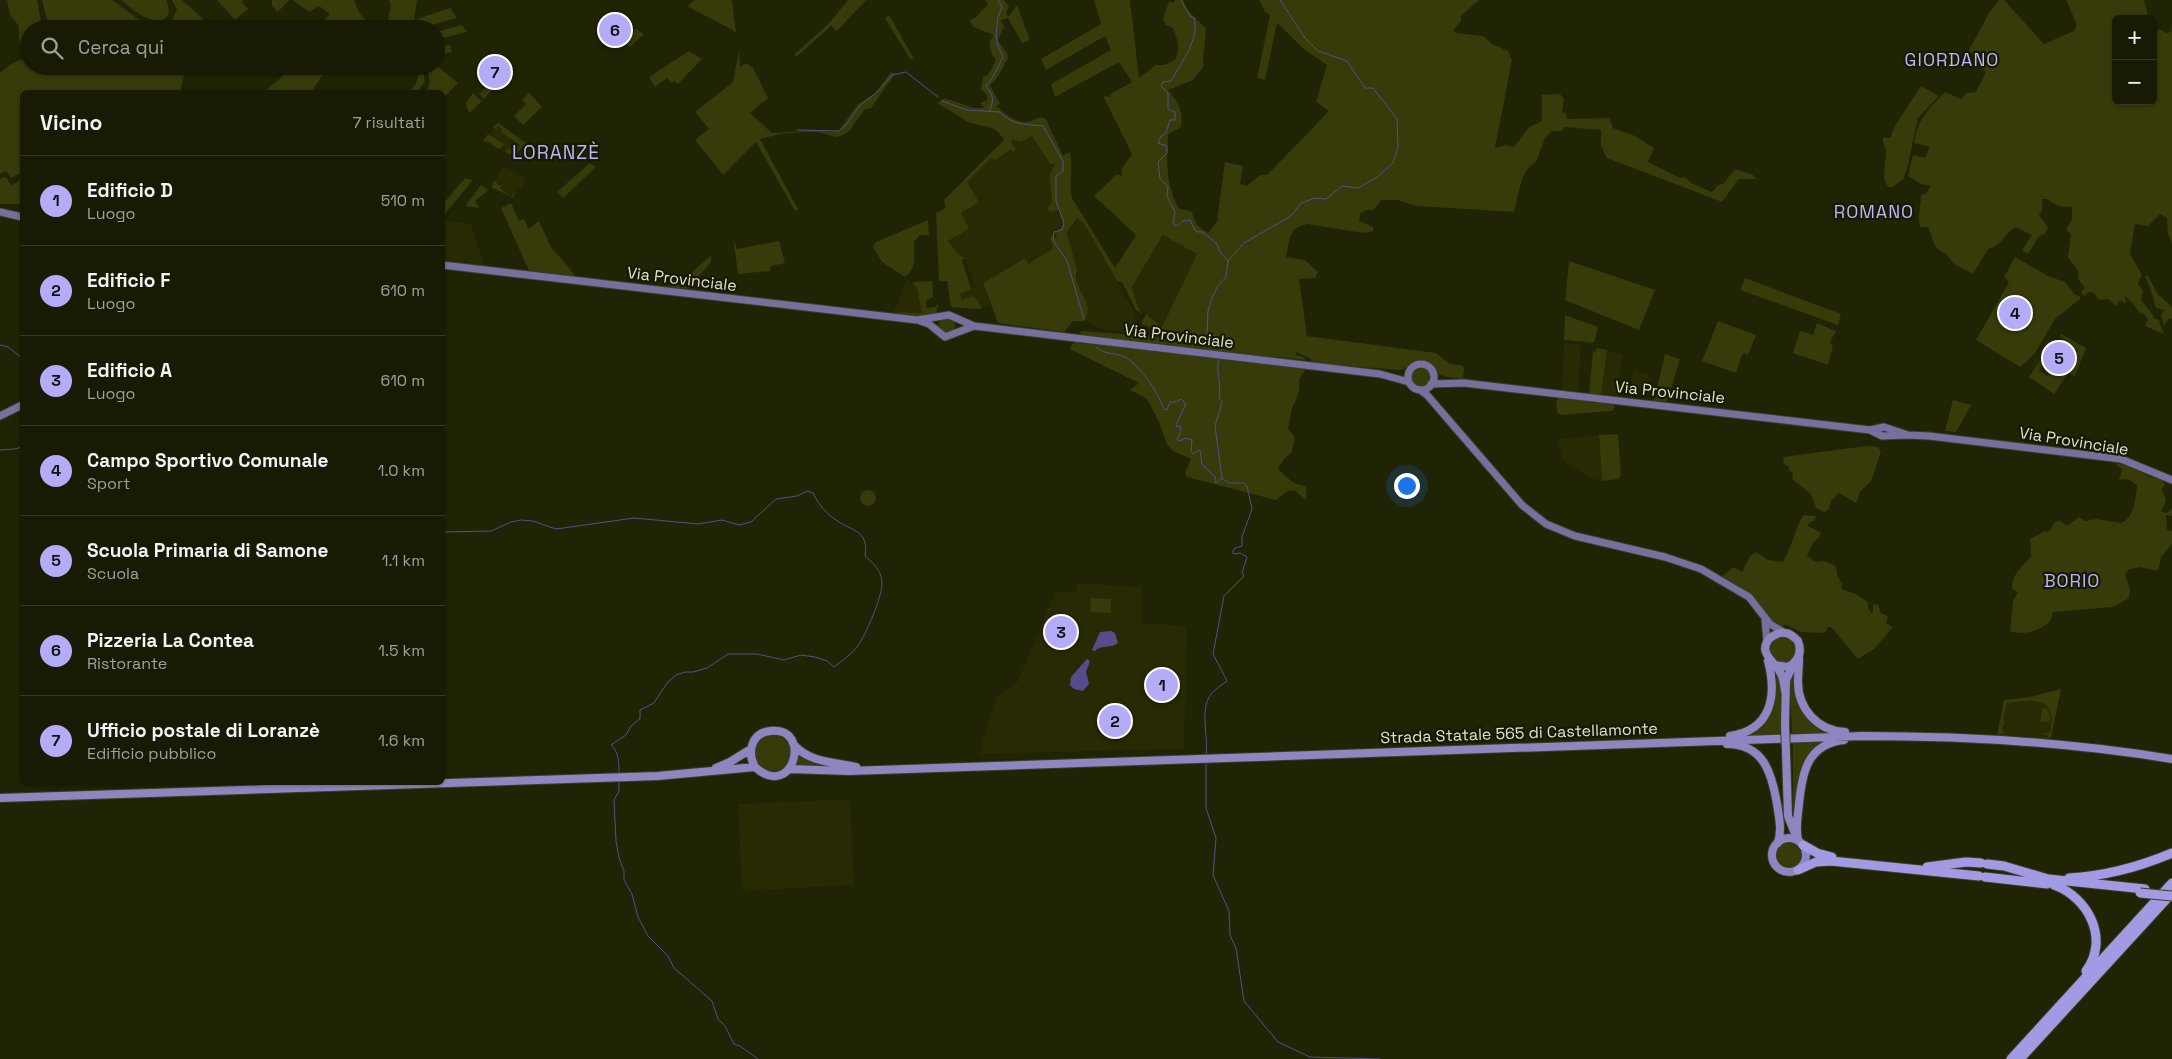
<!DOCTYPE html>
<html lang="it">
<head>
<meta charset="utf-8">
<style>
  :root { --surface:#181a03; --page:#252712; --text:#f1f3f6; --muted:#9fa19a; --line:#363825; --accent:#b5acf8 }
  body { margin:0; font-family:"Space Grotesk",sans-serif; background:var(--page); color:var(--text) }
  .controls { position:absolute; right:15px; top:15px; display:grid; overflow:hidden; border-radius:8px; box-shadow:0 1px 4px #0004 }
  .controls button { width:45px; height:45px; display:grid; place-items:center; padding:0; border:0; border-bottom:1px solid var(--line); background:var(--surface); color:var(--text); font:25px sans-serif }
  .you { position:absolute; left:1406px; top:485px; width:18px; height:18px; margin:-12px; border:4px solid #fff; border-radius:50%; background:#1a73e8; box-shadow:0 0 0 8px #1a73e833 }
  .badge { display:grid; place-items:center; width:32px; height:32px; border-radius:50%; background:var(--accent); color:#111; font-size:16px; font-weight:700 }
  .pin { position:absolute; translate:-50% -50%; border:2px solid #fff; box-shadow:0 1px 5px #0006 }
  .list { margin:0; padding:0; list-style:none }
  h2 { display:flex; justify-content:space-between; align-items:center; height:65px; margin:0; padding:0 20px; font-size:21px }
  h2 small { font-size:16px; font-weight:400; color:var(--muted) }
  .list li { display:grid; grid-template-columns:32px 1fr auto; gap:15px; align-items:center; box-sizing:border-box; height:90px; padding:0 20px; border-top:1px solid var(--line) }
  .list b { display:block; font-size:19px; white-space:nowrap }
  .list p { margin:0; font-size:16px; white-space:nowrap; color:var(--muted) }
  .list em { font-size:16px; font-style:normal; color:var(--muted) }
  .icon { flex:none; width:28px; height:28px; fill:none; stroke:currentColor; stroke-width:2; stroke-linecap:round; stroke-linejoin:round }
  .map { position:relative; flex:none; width:2172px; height:1059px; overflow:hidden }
  .search { position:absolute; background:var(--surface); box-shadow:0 1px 4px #0004; left:20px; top:20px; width:425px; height:55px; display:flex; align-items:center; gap:12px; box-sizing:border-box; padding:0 18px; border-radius:28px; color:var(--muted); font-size:19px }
  .panel { position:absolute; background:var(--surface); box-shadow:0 1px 4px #0004; left:20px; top:90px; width:425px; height:695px; border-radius:8px }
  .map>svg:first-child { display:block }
  .built { fill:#272a02 }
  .green { fill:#373a09 }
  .water { fill:#564c8d }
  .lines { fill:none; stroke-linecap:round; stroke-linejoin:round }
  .stream { stroke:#564c8d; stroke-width:1 }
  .secondary-casing { stroke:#3b3e21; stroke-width:9 }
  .primary-casing { stroke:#3b3e21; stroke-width:10 }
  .highway-casing { stroke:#3b3e21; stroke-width:11 }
  .secondary { stroke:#75709e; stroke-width:7 }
  .primary { stroke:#8d86c1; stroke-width:8 }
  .highway { stroke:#a29ae2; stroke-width:9 }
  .primary-bridge-casing { stroke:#3b3e21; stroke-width:10; stroke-linecap:butt }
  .highway-bridge-casing { stroke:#3b3e21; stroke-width:11; stroke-linecap:butt }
  .primary-bridge { stroke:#8d86c1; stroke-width:8 }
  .highway-bridge { stroke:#a29ae2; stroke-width:9 }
  .labels { text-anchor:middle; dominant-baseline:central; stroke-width:4.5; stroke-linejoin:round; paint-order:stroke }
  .street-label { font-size:16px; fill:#dfe2d0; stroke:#171900 }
  .neighbourhood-label { font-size:18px; letter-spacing:1px; fill:#bdb5fc; stroke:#171900 }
  .quarter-label { font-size:19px; letter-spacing:1px; fill:#bdb5fc; stroke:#171900 }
</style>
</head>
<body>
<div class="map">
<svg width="2172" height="1059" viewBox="0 0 2172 1059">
  <rect width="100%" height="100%" fill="#202304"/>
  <path class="built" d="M498,123L526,143L514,156L502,151L504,148L502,147L500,149L492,145L491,143L483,141Z
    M1032,136L1055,164L1049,176L1050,192L1052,202L1059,209L1063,221L1062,227L1055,233L1057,237L1047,254L1040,255L1029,264L1024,258L983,283L990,305L982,307L973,296L962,301L959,294L975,287L966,260L963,256L958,254L948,241L969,229L961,213L967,182L990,159L996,160L1010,150L1013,139Z
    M503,165L526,179L522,190L518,188L511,198L491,187Z
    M1077,218L1084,224L1135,313L1136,323L1132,332L1102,329L1085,321L1088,307L1079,288L1067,233L1076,223Z
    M443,221L471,224L485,267L471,265L469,262H443Z
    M1164,235L1198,254L1162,328L1138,307L1132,287Z
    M907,279L917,288L922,313L898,312L896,315H892Z
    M2061,334L2086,348L2075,376L2068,373L2054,394L2029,377L2034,370L2030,368L2048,338L2055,342Z
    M1564,343L1581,345L1578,392L1562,390Z
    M1607,350L1622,355L1617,397L1601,395Z
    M1634,371L1650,374L1645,397L1629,395Z
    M1599,435L1602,479L1604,481H1602L1591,478L1567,464L1562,458L1558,439Z
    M1077,583L1142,587V623L1187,626L1184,749L979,754L996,697L1017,683L1055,592H1076Z
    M2061,689L2050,740L1997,736L2004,700L2030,697Z
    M850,799L854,885L742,891L738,804Z"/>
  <path class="green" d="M7,0H37L42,27L41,29H29V51L24,54L19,40V26L10,15Z
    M42,0H112L145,24H170L177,10L172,0H182L202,18L206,29H47V20Z
    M121,0H166C174,17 164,25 147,18C138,15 129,6 121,0Z
    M217,0H244L242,2L248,9L235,20Z
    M272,0H289L278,12L272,6Z
    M293,0H354C360,18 368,26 387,25L391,4L389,0H417L414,20L450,8L457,18L418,29H335L325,19L330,14L319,6L309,12Z
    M695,0H732L736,32L687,6Z
    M848,0H866L837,31L831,26L796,57L794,55L830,22Z
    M985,0H1004L1009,7L1006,12L1008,17L1017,5L1030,40L1022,43L1008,18L1001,20L1004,27L998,40L1009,57C1002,67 1000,77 990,85L1000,104L996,106C1006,114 1017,125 1031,121C1037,119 1039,115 1046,119L1063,156L1070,152C1073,167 1069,182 1072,198L1115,268L1136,235L1094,196L1117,174L1122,176V168L1132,154L1103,96L1111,97L1110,94L1132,82L1119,62L1055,97L1051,84L1111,50L1105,36L1046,70L1041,59L1101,24L1094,0H1130L1139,78L1156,65H1164L1175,60C1180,49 1178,40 1173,28L1166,25L1163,19L1169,1L1174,3L1175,0H1183L1187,9L1206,29L1203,61L1204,66L1193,80L1168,90C1178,102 1184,112 1181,127L1168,134C1167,163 1165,183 1179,209L1191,211L1197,225L1208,233L1220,218L1217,220L1225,162L1243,166L1240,184L1247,186L1260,175H1267L1329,111L1316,102L1327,65L1305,50L1277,23L1265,80L1257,78L1270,15L1265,12L1259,0H1479L1461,16V21L1453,30L1456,33L1483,36L1492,44L1508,51L1512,60L1495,148L1506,145L1514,147L1529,127L1542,121V95L1560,94L1564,99L1562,112L1566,113L1567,119L1609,118L1613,128L1635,136L1654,148L1648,162L1680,178L1685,177L1691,183L1712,192L1718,185L1723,184L1735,169L1753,175L1757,179H1739L1722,202L1607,158L1601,146V130L1564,127L1563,131H1552L1545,138L1536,162C1520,170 1519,195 1514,212L1416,206L1397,200H1381L1374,210H1366L1360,214L1359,221L1373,227V231L1363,233L1308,224C1288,227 1290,241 1286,257L1305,260L1318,272L1315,278L1299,279L1307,336L1436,353L1450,364L1461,365L1464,368L1463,379C1456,378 1441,377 1436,372C1430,367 1430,361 1420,361C1411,361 1407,370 1399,370L1312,363L1310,358L1296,352V355L1304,357L1306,360L1264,356L1262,362L1302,368L1305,371L1299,379C1301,392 1296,398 1292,409C1290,415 1290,422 1288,429L1295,437L1292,452L1284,459L1278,468C1284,476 1295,486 1306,486V500L1294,490L1288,491L1276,500L1187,477L1185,473L1191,459L1173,451L1167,444L1158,420L1147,399L1130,390L1139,383L1070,349L1072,344L1079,341L1172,351V345L1088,336L1079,333L1082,331L1173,338L1170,332H1162L1141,324L1146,314L1162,327L1197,254L1163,235L1132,287L1138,307L1143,314L1136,310L1122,282L1117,281L1084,224L1077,218L1067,233L1077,270C1072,284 1087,296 1088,309C1088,313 1086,317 1085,321H1073L1064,332L998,323L983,283L1025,258L1029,264C1033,261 1036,258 1040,256C1049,251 1056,252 1050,238L1052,235L1056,239L1057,237L1055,233L1062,227L1063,221L1059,209L1052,212L1047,209L1052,202L1049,176L1055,164H1050L1032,136L1020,142L1013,139L1011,142L1016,149L1014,152L1010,150L996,160L990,159L967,182L979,202L961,213L969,229L948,241L958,254L965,258L962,260L971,289L960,294L962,300L974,296L982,307L980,309L951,307L947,281H939L936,213L946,208L944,200L1004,140C995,124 986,128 971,123C965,121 945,107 937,103L944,98L974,108H984L980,103L988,100L986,93L981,90L983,77C991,74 993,66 996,59L992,55L989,42L994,35L973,27L970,20L975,18L988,4Z
    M1999,0H2004L2044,44L2074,31L2077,25L2066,0H2144L2149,19H2116V101H2153V32L2154,34L2157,33L2159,29L2167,33L2171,32L2172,23V243L2168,234L2167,218L2160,214L2148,226L2135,224L2130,254L2142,275L2138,284L2143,291L2141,300L2153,315L2154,318L2159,320L2164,334L2145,326L2148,319L2142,312L2140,314L2132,302L2125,296L2126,304L2120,300L2116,306L2108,299L2099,300L2094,293L2089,292L2084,296L2081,292L2085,288L2078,279C2080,268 2073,266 2068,257L2071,234L2066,230L2072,219V207L2058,206L2047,199H2042V210L2039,215L2048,227L2045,234L2039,236L2028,254L2022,250L2032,235L2016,227C2003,235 2003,245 1988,249L1973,274L1954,264L1946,254L1940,251L1935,246L1928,227H1920C1917,217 1921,206 1921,195L1926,194L1931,186L1921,184L1908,176L1913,155L1925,158L1930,147L1914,143C1918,118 1928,110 1945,92L1961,99L1967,93L1976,92L1986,72L1974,61L1976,57L1968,52L1989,13Z
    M889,15L914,59H910L885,18Z
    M462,25L467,32L439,39L441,43H444L445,46L450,45L452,52L436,55V32Z
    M636,29L644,34L630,47L623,41Z
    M689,51L702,59L678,84L674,81L672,83L667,78L655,87L649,77Z
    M739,51L740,67L746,63L753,68L768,98L750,113L772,133L818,130L830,132L839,130L858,104L875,94L891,72L895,74L871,108L864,110L849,131L843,135L836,137L818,132H802L780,134L760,139L798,209L795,211L756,142L723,175L695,140L709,129L695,112L733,82Z
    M29,56V66H200L184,76L180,92H22V204H0V179L4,177L7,178L10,184L12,185L18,182L22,175V172L11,178L6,171L0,174V73L11,64Z
    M436,65L458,83L443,98L442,92H426L430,82L427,66Z
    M288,66H323L327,69L313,89L318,92H264L291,69Z
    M415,66H422L425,82L417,92H408C418,84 420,78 415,66Z
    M492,82L496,86L484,99L479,94Z
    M1921,86L1939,96L1918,118L1907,169L1903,179L1893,187H1888L1884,179C1884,177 1886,152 1886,150C1885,145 1882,143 1883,138H1890L1896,124Z
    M473,93L482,101L470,113L467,109L466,102Z
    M529,93L542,107L523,125L514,116L526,104L522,100Z
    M498,123L526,143L514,156L505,152L508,148L515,153L520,145L501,132L503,130L498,126L496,129L493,127Z
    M488,134L504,144L500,149L492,145L491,143L483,141Z
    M590,163L596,167L563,198L557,192Z
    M465,178L473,180L443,216V204Z
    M495,180L498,185H502L500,188L511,196L516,191L513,197L491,187Z
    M481,185L489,190L475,201L479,208L465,206Z
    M511,203L519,221L524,219L528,229L539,221L551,247L570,269L575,277L530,273L501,208Z
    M928,220L929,235H920L914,242C914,256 917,268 905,277L882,262L873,247L876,242Z
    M733,237L737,249L779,241L785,263L771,266L770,271L738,274Z
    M711,255V262L687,290L667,288L678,281L676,277L685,279Z
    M2015,257L2048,276L2065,282L2075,295L2080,296V299L2055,319L2034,355L2020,367L1976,340L2009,282L2004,277Z
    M1569,261L1655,290L1639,330L1565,300Z
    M2145,276H2148L2157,293L2172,307V319L2169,318L2164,326L2161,314L2165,310L2156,308L2150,288Z
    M1745,278L1841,314L1838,325L1740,290Z
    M932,281L933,297L926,301V308L935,307L939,302L936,314L928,317L896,315L898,312L922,313L917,288L912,284L914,282Z
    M1565,315L1598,327L1594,343L1564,340Z
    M939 325a8 8 0 1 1 16 0a8 8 0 1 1-16 0Z
    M1718,321L1756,335L1748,355L1743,353L1736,373L1702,361Z
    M1817,323L1836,331L1830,342L1833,346L1828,365L1793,353L1800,331L1813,335Z
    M2061,334L2086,348L2075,376L2068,373L2054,394L2029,377L2042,358L2046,357L2039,371L2047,376L2061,353L2072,360L2078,351L2062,342L2064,338L2060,336Z
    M1596,348L1607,350L1601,395L1589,393L1593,351L1596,352Z
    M1665,354L1680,359L1667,402L1654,401Z
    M1412 377a9 9 0 1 1 18 0a9 9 0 1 1-18 0Z
    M1561,397L1614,404L1615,407L1612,411L1562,415L1557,412C1556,406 1555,400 1561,397Z
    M1953,400L1971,405L1956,432L1945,431Z
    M1618,434L1621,475L1618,479L1604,481L1602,479L1599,435Z
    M1866,446L1878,447L1881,452L1871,481L1860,492L1856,503L1839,493L1831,501L1829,509L1824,512L1816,508L1811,494L1792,479L1793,473L1790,471L1788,466L1784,464L1783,457Z
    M2117,463C2130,464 2137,471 2148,476C2155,479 2161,476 2165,485L2162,489L2166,501L2161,511L2166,513L2171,510L2172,507V516L2166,515L2167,530L2172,531V544L2161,557L2158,571L2139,567L2128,570L2125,575L2130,589L2129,598L2113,607L2053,612L2050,622C2038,631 2024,636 2010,631L2013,601L2018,592L2012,589C2013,570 2022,569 2031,556L2030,539L2045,531L2049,532L2054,523L2059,520L2067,526L2079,517L2085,521L2096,519L2121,523C2134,519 2136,496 2137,485L2128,479L2119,480L2122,469L2117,466Z
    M860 498a8 8 0 1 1 16 0a8 8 0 1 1-16 0Z
    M1804,515L1816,516L1815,520L1809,523L1808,526L1821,533L1819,538L1813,542L1807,556L1816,562L1824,561L1836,566L1837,575L1842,584L1841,589L1856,594L1868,602V608L1871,613L1873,612V604L1878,605L1881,613L1888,616L1886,623L1893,627L1874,649L1858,659L1831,627H1828L1825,633L1801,632L1787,625L1778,626L1771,622L1754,597L1722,576L1734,567L1742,572L1750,556L1756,552L1768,560L1783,562C1790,551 1799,518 1804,515Z
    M1091,598L1111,599V613L1090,612Z
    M1769 650a14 14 0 1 1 28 0a14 14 0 1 1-28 0Z
    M1774,668L1781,681L1782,735L1742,736L1751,730L1775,697Z
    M1795,669L1798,698L1832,733L1792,735L1790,684V677Z
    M2061,689L2051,738L2042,733H2050C2058,698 2036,698 2007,703L2003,720L2005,724L2003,725L2002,731L2005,732L1997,736L2004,700L2030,697Z
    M2046,708L2050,715V721L2040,722L2042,709Z
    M755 753a18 18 0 1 1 36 0a18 18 0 1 1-36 0Z
    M1828,740L1810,756L1796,823L1793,819V743Z
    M799,756L846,768L796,767Z
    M1775 856a14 14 0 1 1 28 0a14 14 0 1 1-28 0Z"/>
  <path class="water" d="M1111,631L1115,633L1118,643C1111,649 1101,644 1095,651L1092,650L1100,632Z
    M1087,659L1090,661L1086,672L1089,684L1083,691L1074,689L1070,685L1071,677Z"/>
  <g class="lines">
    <path class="stream" d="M1181,0L1190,16L1194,18C1200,39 1181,63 1171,81L1163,82L1161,86L1168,93V109L1175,112V120H1170L1166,133L1161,136L1158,143L1167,146V153L1158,162L1160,179L1168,186L1167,196L1175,212L1173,223L1177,226L1183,221L1190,220L1194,229L1198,232H1203L1217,244L1220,252L1228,261
      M145,23L163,29
      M942,101L967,110L1000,112C1013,126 1026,124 1043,126L1063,161V171L1056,176V201L1064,223L1062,230L1054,232L1053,240L1067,261L1084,319
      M989,111C995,100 993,95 986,86L993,77L1003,57L997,43L996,35L998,17L1002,7L998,0
      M797,130L839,131L846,125L860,105L876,93L892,75L906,72L938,97
      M0,345L8,347L22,358
      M1096,347C1104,355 1115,352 1125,357C1141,367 1158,392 1164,409L1167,410L1170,402H1176L1181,399L1186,404L1176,425L1177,427L1180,426L1181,431L1177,440L1180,441L1186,438L1192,440L1191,451L1193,454L1200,450L1202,464L1215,477L1216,483L1222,478
      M1221,351L1224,343L1216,336L1207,335L1208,311L1211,301L1217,287L1226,277L1228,261L1244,243L1291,216L1301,203L1315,198L1326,199L1342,186L1358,188L1377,177L1393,163L1398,147L1397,119L1373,88H1365L1347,61L1318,51L1305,38L1280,0
      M0,450L15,449L22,447
      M442,532L491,531L511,522L521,520L533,521L556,529L634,518L698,524L722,520L739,525L751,522L776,499L797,496L807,491L813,493C818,504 827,514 836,520C853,532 869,530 865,556C873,563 881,570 882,582C883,595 866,635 857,647C851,655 841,661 834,667L827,661L815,657L801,655L784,660L757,654H728L707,668L693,672H685L676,675L667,683L654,703L640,710V719L631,726L626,735L611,745C619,752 619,763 619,773
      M1206,756C1209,736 1199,711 1211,694C1215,689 1222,685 1227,681L1213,654L1224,596L1244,576L1242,573L1247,557L1240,553L1233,554V551L1235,548L1242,546V537L1252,509L1247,486L1243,483H1229L1222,478L1215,426L1222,402L1219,398C1222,384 1215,371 1219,358
      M1206,762V808L1216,838L1213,875L1229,911L1230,935L1236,948L1244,1001L1278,1042L1310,1057L1380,1059
      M619,780V791L614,800L616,841L619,858L624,871V880L632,894L638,917L648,936L668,956L674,968L712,1001L718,1019L725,1026L734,1044L740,1046L758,1059"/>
    <defs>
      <path id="secondary" d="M0,212L22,217
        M442,265L917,320L949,315L974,326L1380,374L1409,382
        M920,321L929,324L945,337L974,326
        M1408 377a13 13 0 1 1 26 0a13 13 0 1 1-26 0Z
        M1431,384L1464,383L1870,430L1884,427L1908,435
        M1420,390L1427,395L1522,505L1546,524L1575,536L1665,557L1701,569L1749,597L1770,624L1785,633
        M0,416L22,405
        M1870,430L1882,436L1908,435L1929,436L2121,459L2172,480
        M1765,619L1767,642"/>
      <path id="primary" d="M1799,658C1799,666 1798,674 1798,682C1798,709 1818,731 1845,732
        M1775,665L1788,667C1799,661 1802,652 1798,641C1794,637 1790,633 1785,633C1780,632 1774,635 1770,638C1757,652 1774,661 1780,672C1784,678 1784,685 1785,691
        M1785,724L1786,680L1793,665
        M1730,736C1772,730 1777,695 1768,661
        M1727,744C1764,744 1772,774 1777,804C1779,817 1782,829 1778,843
        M795,746C811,763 836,762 856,767
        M1786,752L1788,816L1796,836
        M716,768L730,762L751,749
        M789,769L849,771L1862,736C1966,736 2069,742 2172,759
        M0,798L658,776L755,767C794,802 813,725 770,731C751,733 747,753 755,767
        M1772 855a17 17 0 1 1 34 0a17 17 0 1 1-34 0Z
        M1798,839C1795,828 1798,815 1799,804C1802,773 1807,744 1844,740"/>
      <path id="highway" d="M1803,845L1817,853L1832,857
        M1987,864L2004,866L2048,879L2145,889
        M1927,867L1966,862L1981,863
        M1798,870L1816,862L1831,861L1979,876
        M1985,877L2047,884
        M2069,878C2105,876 2139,867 2172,853
        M2054,885C2088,897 2110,939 2086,971
        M2011,1059L2172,883
        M2020,1059L2172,893"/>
    </defs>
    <use href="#secondary" class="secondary-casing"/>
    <use href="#primary" class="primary-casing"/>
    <use href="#highway" class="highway-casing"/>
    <use href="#secondary" class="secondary"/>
    <use href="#primary" class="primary"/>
    <use href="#highway" class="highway"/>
    <defs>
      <path id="primary-bridge" d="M1785,724L1786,752"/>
      <path id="highway-bridge" d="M2140,893L2172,896"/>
    </defs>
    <use href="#primary-bridge" class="primary-bridge-casing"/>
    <use href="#highway-bridge" class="highway-bridge-casing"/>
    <use href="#primary-bridge" class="primary-bridge"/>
    <use href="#highway-bridge" class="highway-bridge"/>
  </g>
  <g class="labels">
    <g class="street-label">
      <text transform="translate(682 279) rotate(7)">Via Provinciale</text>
      <text transform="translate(1179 336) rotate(7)">Via Provinciale</text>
      <text transform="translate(1670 392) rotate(6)">Via Provinciale</text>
      <text transform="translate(2074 441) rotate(9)">Via Provinciale</text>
      <text transform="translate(1519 733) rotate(-2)">Strada Statale 565 di Castellamonte</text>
    </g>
    <g class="neighbourhood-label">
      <text x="1952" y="59">GIORDANO</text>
      <text x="1874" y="211">ROMANO</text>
      <text x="2072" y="580">BORIO</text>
    </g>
    <g class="quarter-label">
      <text x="556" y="152">LORANZÈ</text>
    </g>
  </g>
</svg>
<div class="controls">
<button>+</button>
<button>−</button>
</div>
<div class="you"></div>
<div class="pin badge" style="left:1162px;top:685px">1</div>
<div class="pin badge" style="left:1115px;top:721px">2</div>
<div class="pin badge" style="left:1061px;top:632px">3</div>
<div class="pin badge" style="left:2015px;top:313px">4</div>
<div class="pin badge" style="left:2059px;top:358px">5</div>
<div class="pin badge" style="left:615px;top:30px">6</div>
<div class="pin badge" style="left:495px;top:72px">7</div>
<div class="search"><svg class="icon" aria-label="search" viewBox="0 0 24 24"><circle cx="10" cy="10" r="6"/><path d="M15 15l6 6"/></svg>Cerca qui</div>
<section class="panel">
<h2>Vicino<small>7 risultati</small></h2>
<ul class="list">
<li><span class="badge">1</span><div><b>Edificio D</b><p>Luogo</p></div><em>510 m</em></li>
<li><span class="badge">2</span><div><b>Edificio F</b><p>Luogo</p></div><em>610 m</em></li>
<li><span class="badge">3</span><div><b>Edificio A</b><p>Luogo</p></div><em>610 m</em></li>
<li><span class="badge">4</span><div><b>Campo Sportivo Comunale</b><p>Sport</p></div><em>1.0 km</em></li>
<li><span class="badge">5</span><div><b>Scuola Primaria di Samone</b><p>Scuola</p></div><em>1.1 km</em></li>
<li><span class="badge">6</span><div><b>Pizzeria La Contea</b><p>Ristorante</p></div><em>1.5 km</em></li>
<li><span class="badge">7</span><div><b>Ufficio postale di Loranzè</b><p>Edificio pubblico</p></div><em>1.6 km</em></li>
</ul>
</section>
</div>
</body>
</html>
